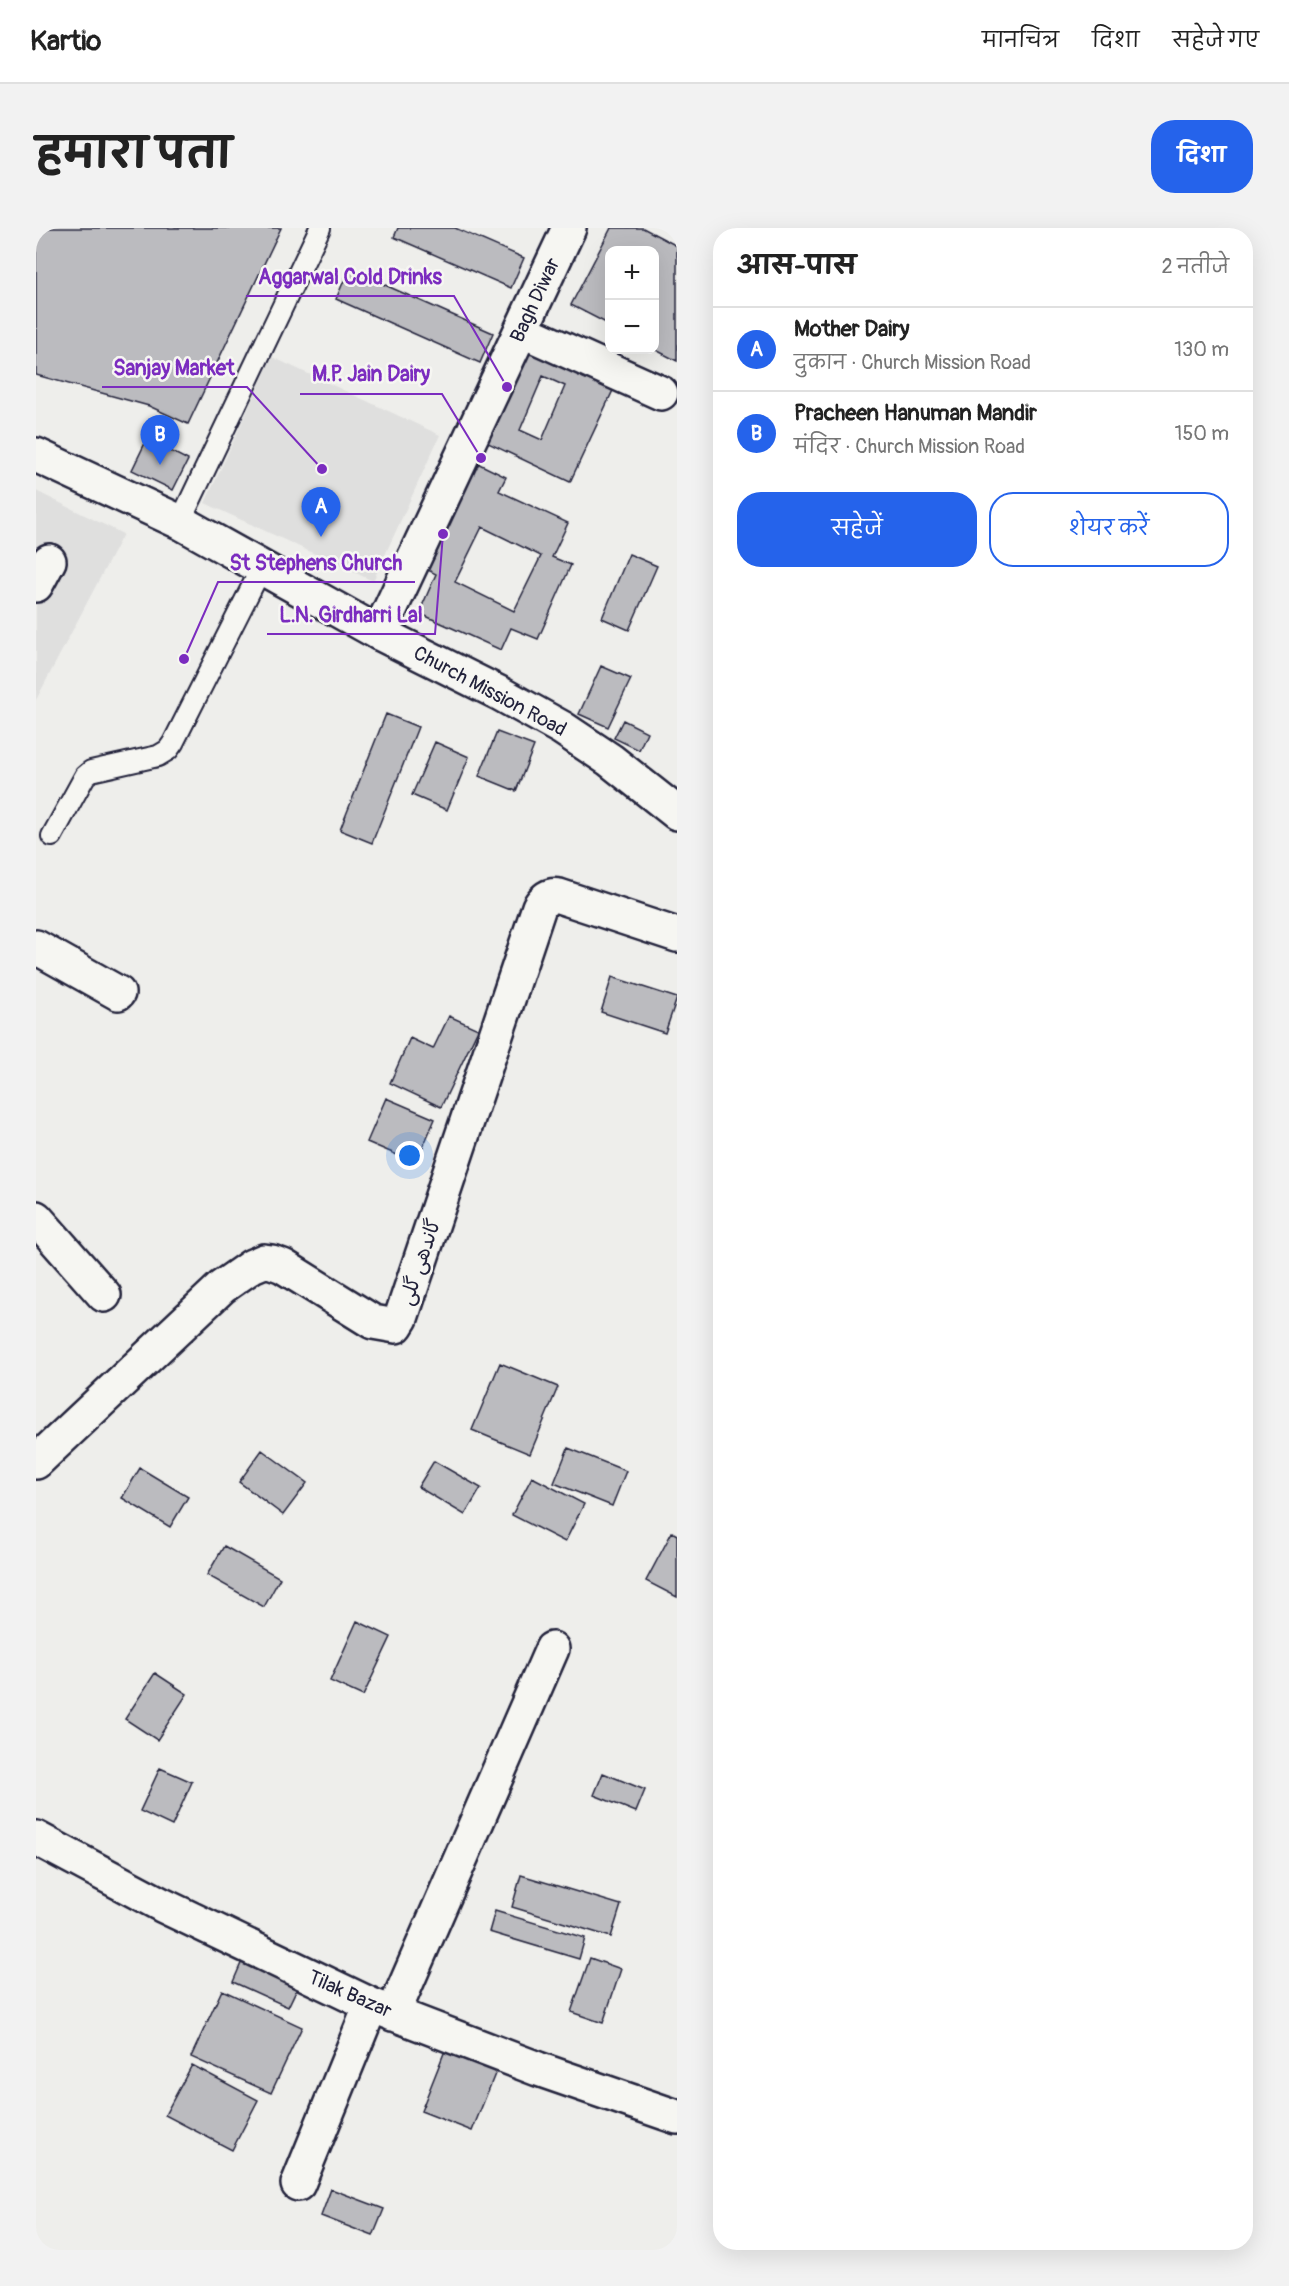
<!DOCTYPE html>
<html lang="hi">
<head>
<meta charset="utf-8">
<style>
  :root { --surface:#fff; --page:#f2f2f2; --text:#222; --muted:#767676; --line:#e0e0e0; --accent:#2563eb }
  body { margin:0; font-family:Pangolin,"Playpen Sans Arabic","Playpen Sans Deva",sans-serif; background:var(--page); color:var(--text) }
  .controls { position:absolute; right:18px; top:18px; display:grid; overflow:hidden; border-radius:12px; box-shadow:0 6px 24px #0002 }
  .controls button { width:54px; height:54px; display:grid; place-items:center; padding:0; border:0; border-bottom:2px solid var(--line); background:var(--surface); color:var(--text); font:30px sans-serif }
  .you { position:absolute; left:374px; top:928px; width:21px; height:21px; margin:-15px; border:4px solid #fff; border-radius:50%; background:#1a73e8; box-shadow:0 0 0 9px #1a73e833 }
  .badge { display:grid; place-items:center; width:39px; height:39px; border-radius:50%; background:var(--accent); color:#fff; font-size:20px; font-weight:700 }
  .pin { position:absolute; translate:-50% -50px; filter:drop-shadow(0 2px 3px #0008) }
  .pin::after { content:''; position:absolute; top:32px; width:21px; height:18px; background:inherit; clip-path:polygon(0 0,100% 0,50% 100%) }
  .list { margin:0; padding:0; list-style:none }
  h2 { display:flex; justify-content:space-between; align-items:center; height:78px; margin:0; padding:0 24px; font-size:26px }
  h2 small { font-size:20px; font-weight:400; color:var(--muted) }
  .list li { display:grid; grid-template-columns:39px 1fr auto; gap:18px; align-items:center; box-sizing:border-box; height:84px; padding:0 24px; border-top:2px solid var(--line) }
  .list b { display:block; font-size:22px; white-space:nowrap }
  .list p { margin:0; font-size:20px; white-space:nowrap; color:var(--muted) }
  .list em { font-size:20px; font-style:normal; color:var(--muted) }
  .actions { display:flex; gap:12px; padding:18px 24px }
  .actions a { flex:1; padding:14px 0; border:2px solid var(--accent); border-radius:24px; text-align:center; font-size:21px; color:var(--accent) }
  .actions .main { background:var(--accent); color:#fff }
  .map { position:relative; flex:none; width:641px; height:2022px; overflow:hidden; border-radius:24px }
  header { display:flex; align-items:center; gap:36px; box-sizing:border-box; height:84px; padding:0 30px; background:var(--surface); border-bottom:2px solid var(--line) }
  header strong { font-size:28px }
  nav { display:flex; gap:33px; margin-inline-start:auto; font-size:21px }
  .intro { display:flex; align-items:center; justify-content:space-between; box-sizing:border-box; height:144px; padding:0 36px }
  h1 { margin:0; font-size:42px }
  .button { padding:15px 27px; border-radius:24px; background:var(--accent); color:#fff; font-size:21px; font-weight:700 }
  main { display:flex; gap:36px; padding:0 36px }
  aside { flex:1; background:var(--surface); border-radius:24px; box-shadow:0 6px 24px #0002 }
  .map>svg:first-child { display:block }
  .built { fill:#dfdfde }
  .building { fill:#bbbbbf; stroke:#22223b; stroke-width:1.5; fill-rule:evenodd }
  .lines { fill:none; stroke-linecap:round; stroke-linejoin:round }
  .service-casing { stroke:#22223b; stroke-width:24 }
  .minor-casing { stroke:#22223b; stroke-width:38 }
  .tertiary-casing { stroke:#22223b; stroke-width:38 }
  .service { stroke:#f6f6f2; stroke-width:20 }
  .minor { stroke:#f6f6f2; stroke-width:33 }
  .tertiary { stroke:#f6f6f2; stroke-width:33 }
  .labels { text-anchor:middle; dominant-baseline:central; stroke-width:5; stroke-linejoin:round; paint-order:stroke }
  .street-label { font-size:20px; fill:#22223b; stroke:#f6f6f2 }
  .leader { fill:none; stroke:#7b2cbf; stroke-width:2 }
  .callout-dot { fill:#7b2cbf; stroke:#f6f6f2; stroke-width:2 }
  .callout-label { font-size:21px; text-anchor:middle; font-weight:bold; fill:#7b2cbf; stroke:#f6f6f2; stroke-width:5; stroke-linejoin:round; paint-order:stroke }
</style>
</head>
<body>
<header>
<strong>Kartio</strong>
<nav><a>मानचित्र</a><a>दिशा</a><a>सहेजे गए</a></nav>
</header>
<div class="intro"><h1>हमारा पता</h1><a class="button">दिशा</a></div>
<main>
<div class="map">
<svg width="641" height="2022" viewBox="0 0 641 2022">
  <rect width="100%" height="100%" fill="#eeeeeb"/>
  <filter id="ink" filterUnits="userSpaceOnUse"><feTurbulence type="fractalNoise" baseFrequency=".0167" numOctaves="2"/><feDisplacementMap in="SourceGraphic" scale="12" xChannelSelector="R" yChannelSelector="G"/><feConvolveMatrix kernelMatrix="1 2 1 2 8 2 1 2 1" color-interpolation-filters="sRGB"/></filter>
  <g filter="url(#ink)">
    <path class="built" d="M236,129L404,207L337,353L169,275Z
      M0,263L87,306L0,472Z"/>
    <path class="building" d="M0,0H245L152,196L113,178L0,147Z
      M362,0H419L488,30L475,60L358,9Z
      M575,0H607L641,18V133L618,121V22H574V97L535,77Z
      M313,41L457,105L444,135L300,71Z
      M495,118L579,158L534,254L450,214ZM507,148L529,158L506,212L484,202Z
      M111,211L152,232L137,262L96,242Z
      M431,230L470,249L463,263L532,295L516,329L535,337L502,411L475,400L465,422L383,385L400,346L382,337ZM446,299L505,328L478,383L419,354Z
      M593,326L621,338L593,402L566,390Z
      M565,438L595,451L572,499L543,486Z
      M350,486L382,499L336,615L304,602Z
      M587,492L611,504L603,522L578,510Z
      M461,504L498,518L480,563L443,548Z
      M399,514L433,529L411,582L376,567Z
      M576,749L641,770L629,805L565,784Z
      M413,788L442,801L405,879L354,855L374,810L397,821Z
      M350,870L399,891L380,935L331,914Z
      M464,1135L522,1159L494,1226L436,1202Z
      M532,1220L590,1243L576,1278L518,1255Z
      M226,1222L271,1255L247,1287L203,1254Z
      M398,1233L445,1260L429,1287L382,1259Z
      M104,1240L152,1269L134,1299L86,1270Z
      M496,1249L548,1276L529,1314L476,1287Z
      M636,1304L641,1307V1369L610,1353Z
      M188,1318L244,1350L228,1379L171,1347Z
      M321,1393L355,1409L327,1468L294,1453Z
      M119,1445L151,1466L121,1512L89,1491Z
      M124,1540L156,1554L136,1598L104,1583Z
      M567,1545L609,1562L600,1584L558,1567Z
      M485,1647L585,1677L575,1709L476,1679Z
      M459,1683L549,1710L543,1731L453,1704Z
      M554,1730L585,1741L567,1795L535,1784Z
      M206,1733L262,1758L252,1779L197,1754Z
      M186,1762L266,1799L235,1865L155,1829Z
      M410,1820L461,1841L436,1903L385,1883Z
      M156,1837L222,1872L196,1922L129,1887Z
      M295,1961L348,1981L337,2008L285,1988Z"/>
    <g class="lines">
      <defs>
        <path id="service" d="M144,294L284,0
          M16,608L49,548L55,543L122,528L132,522L137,515L226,339"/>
        <path id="minor" d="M485,102L625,165
          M0,357L13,333
          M343,405L533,0
          M0,719L82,765
          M0,990L68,1067
          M0,1234L186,1059L216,1038L228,1033L236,1034L247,1038L337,1094L360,1098L365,1090L503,679C508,671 513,666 523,668L641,707
          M0,1610L126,1677L335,1777L502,1841L641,1889
          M357,1786L516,1421
          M262,1956L335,1777"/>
        <path id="tertiary" d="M0,227L144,294L343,405L463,465L526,500L574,532L641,585"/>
      </defs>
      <use href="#service" class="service-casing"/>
      <use href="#minor" class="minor-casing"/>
      <use href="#tertiary" class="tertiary-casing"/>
      <use href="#service" class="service"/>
      <use href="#minor" class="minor"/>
      <use href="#tertiary" class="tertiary"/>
    </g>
  </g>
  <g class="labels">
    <g class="street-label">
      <text transform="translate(499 72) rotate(-65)">Bagh Diwar</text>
      <text transform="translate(454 463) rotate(28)">Church Mission Road</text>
      <text transform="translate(384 1034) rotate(-71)">گاندھی گلی</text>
      <text transform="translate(314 1766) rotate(24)">Tilak Bazar</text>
    </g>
  </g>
  <path class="leader" d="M471 159L418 68H210M286 241L211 159H66M445 230L406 166H264M148 431L182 354H379M407 306L399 406H231"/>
  <g class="callout-dot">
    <circle cx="471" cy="159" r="6"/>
    <circle cx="286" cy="241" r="6"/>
    <circle cx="445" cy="230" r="6"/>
    <circle cx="148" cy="431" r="6"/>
    <circle cx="407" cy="306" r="6"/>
  </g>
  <g class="callout-label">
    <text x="314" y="56">Aggarwal Cold Drinks</text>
    <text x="138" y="147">Sanjay Market</text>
    <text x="335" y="153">M.P. Jain Dairy</text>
    <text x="280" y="342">St Stephens Church</text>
    <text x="315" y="394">L.N. Girdharri Lal</text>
  </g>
</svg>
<div class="controls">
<button>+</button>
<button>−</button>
</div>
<div class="you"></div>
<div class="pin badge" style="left:285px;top:309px">A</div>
<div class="pin badge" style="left:124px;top:237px">B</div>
</div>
<aside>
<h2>आस-पास<small>2 नतीजे</small></h2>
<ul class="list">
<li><span class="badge">A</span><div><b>Mother Dairy</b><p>दुकान · Church Mission Road</p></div><em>130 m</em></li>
<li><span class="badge">B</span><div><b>Pracheen Hanuman Mandir</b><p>मंदिर · Church Mission Road</p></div><em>150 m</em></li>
</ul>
<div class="actions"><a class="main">सहेजें</a><a>शेयर करें</a></div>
</aside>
</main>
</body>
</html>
